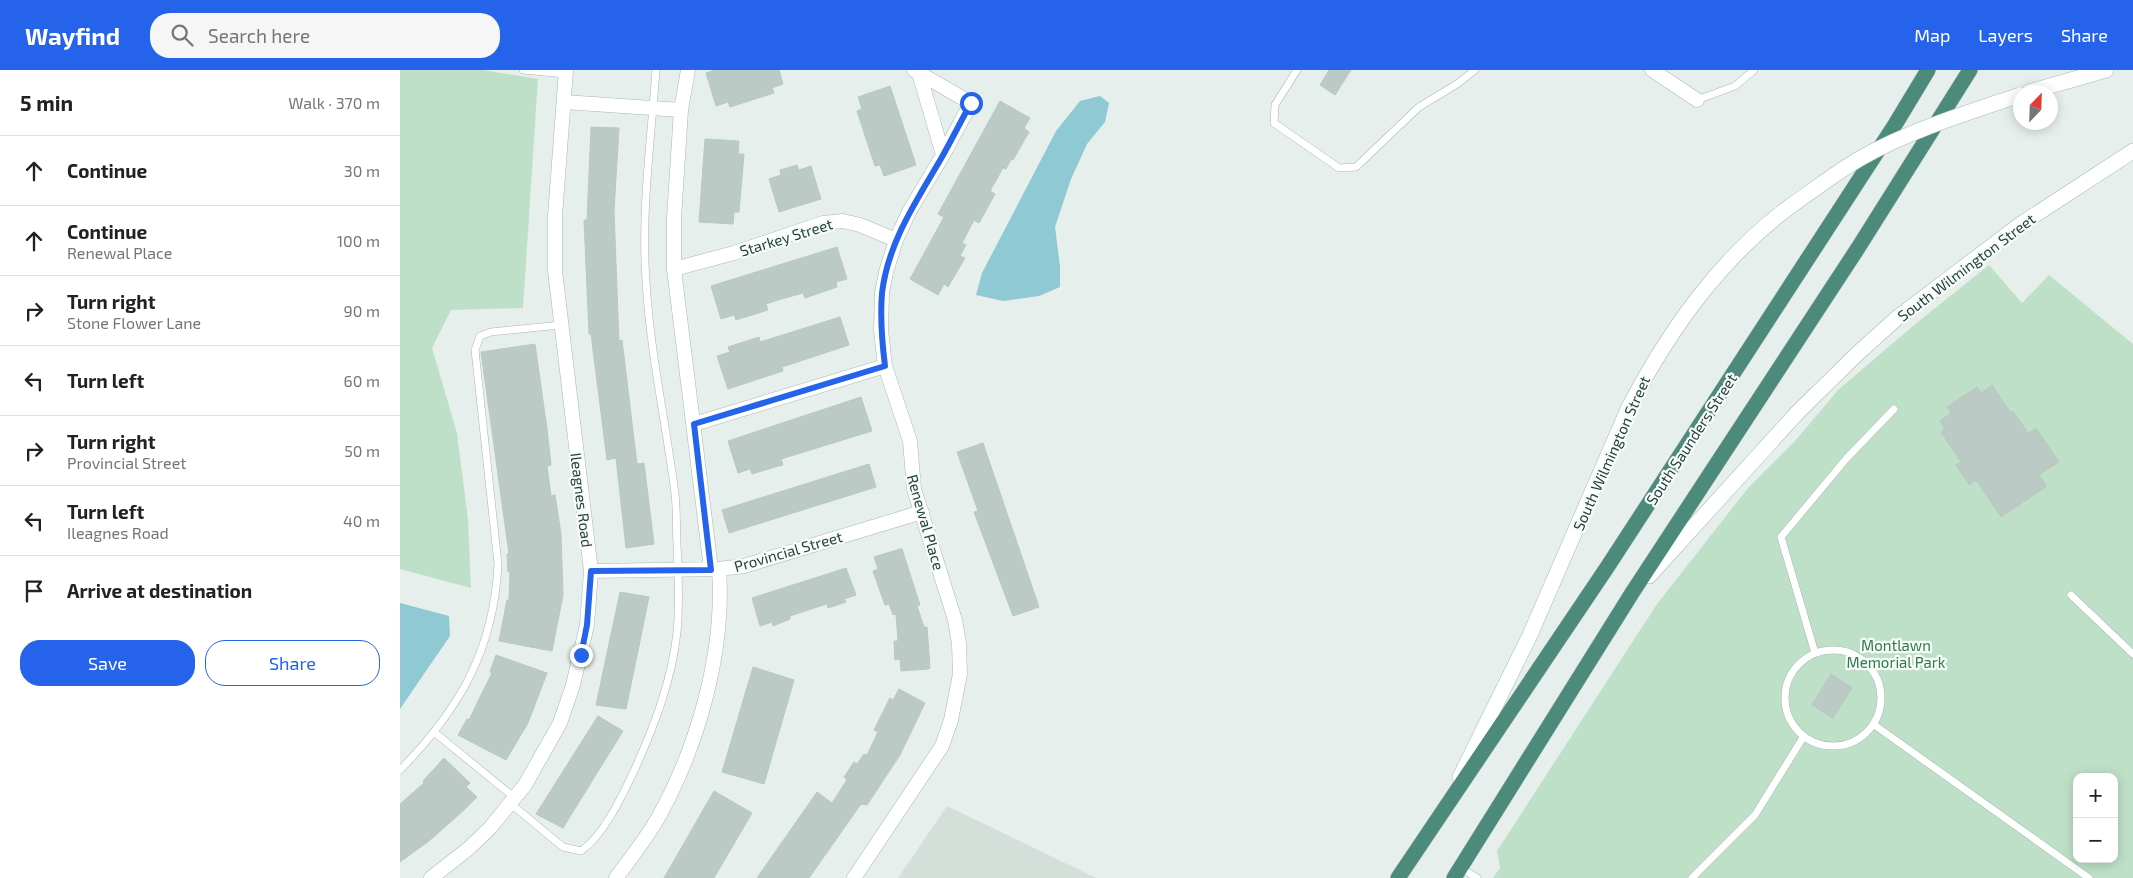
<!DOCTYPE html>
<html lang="en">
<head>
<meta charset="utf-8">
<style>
  :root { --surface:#fff; --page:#f6f6f6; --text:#222; --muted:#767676; --line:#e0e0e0; --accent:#2563eb }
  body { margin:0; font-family:"Exo 2",sans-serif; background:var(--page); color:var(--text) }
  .controls { position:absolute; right:15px; bottom:15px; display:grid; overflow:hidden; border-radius:10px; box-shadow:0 2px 12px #0003 }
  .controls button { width:45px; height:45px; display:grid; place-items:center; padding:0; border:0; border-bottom:1px solid var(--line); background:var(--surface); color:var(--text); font:25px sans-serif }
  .compass { position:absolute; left:1613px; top:15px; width:45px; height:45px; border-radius:50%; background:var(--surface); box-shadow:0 2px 12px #0003; rotate:23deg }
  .stop { position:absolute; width:15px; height:15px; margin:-11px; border:4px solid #2563eb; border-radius:50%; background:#fff }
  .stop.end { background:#2563eb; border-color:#fff; box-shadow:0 1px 5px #0008 }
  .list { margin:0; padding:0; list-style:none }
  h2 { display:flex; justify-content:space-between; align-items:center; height:65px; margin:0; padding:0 20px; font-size:21px }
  h2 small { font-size:16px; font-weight:400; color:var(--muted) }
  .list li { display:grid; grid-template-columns:32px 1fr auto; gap:15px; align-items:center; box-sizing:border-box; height:70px; padding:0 20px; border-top:1px solid var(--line) }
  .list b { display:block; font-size:19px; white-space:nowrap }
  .list p { margin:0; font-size:16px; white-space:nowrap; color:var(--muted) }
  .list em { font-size:16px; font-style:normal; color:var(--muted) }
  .actions { display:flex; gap:10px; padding:15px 20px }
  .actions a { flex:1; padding:11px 0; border:1px solid var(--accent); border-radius:20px; text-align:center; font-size:18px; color:var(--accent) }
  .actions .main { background:var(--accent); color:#fff }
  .icon { flex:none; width:28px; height:28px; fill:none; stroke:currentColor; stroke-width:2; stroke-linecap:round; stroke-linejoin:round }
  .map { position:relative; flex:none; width:1733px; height:808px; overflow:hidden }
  header { display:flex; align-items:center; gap:30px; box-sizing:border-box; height:70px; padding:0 25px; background:var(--accent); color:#fff }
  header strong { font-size:24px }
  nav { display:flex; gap:28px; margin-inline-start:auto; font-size:18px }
  .search { width:350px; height:45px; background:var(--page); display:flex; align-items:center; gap:12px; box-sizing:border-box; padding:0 18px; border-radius:20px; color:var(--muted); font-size:19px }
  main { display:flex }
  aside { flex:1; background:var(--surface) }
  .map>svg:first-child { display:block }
  .built { fill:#d4dfda }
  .green { fill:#bfe0c8; fill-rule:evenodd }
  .water { fill:#8ec9d4 }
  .building { fill:#bbcac4; stroke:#b8c9c2 }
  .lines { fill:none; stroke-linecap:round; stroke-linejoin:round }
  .service-casing { stroke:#a8b8b2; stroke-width:8 }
  .minor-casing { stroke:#a8b8b2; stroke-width:15 }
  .secondary-casing { stroke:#a4bbb3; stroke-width:16 }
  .trunk-casing { stroke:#c2cac8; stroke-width:16 }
  .service { stroke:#fff; stroke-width:7 }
  .minor { stroke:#fff; stroke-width:14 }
  .secondary { stroke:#fff; stroke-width:15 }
  .trunk { stroke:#4c8a7c; stroke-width:15 }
  .secondary-bridge-casing { stroke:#a4bbb3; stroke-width:16; stroke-linecap:butt }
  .secondary-bridge { stroke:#fff; stroke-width:15 }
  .route { stroke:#2563eb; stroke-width:6 }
  .labels { text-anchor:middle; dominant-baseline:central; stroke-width:4.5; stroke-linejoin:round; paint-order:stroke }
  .street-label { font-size:15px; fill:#24423a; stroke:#f7fbf9 }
  .park-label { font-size:15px; fill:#2d7a4b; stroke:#f7fbf9 }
</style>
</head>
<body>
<header>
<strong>Wayfind</strong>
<div class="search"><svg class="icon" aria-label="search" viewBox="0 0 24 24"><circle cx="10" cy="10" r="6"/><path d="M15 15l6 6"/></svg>Search here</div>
<nav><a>Map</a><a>Layers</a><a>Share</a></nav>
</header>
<main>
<aside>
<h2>5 min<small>Walk · 370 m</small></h2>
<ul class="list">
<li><svg class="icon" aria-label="ahead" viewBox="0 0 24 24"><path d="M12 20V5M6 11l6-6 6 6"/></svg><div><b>Continue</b></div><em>30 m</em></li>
<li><svg class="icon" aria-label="ahead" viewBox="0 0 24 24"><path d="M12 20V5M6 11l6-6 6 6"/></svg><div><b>Continue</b><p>Renewal Place</p></div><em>100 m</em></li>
<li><svg class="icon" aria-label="right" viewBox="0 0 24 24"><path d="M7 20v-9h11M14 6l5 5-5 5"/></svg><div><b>Turn right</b><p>Stone Flower Lane</p></div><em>90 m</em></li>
<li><svg class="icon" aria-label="left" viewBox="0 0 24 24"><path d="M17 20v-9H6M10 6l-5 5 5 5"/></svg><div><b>Turn left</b></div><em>60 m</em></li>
<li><svg class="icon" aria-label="right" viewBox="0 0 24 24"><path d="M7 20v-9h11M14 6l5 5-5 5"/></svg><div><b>Turn right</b><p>Provincial Street</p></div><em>50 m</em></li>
<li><svg class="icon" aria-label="left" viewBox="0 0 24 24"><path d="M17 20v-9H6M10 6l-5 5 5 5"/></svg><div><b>Turn left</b><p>Ileagnes Road</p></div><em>40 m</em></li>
<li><svg class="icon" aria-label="arrive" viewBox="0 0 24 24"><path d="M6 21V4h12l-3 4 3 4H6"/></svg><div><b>Arrive at destination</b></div></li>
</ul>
<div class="actions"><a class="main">Save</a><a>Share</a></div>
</aside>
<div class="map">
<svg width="1733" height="808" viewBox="0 0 1733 808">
  <rect width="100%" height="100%" fill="#e6efeb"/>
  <path class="built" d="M547,736L696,808H498Z"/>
  <path class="green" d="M0,0H83L138,9L123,238L51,240L32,278L57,363L68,450L71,518L0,499Z
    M1589,195L1622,233L1649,205L1733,274V808H1093L1100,798L1097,781L1257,534L1348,418L1395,371L1438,320L1514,255ZM1677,707H1714V789H1677Z"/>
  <path class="water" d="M700,26L709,33L705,52L687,74L671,109L655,157L660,196V217L639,226L603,231L576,225L582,203L656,61L680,31Z
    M0,533L49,546L50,566L0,639Z"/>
  <path class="building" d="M315,0H379L383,14L372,18L374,23L330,37L328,32L316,36L306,3Z
    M929,0H951L935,25L920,15Z
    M490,16L516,95L484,106L480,95L475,96L457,41L462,39L458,27Z
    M600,31L630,48L624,58L629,62L613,90L611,89L606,99L603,98L590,121L595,124L579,153L574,150L562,173L566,175L560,186L565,188L548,217L544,214L538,225L510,209L544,147L538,144Z
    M191,57L219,58L214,140L219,271L222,270L237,394L244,393L254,474L226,478L216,388L207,390L191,264H189L184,150H187Z
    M305,69L339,71L338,84H344L339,142H334L333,154L299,152Z
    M397,95L399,100L411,96L421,129L379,142L369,109L381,105L380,100Z
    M437,177L447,209L436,212L437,217L405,228L403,223L378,230L366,234L368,240L336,250L334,245L321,249L311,216Z
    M440,247L449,275L382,297L383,301L328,319L317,286L330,282L328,277L359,267L360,272Z
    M135,274L147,359L151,395L147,396L151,426L155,425L161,464L163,525L152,581L99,571L107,530H109L110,501L108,502L107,484H109L81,282Z
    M1592,315L1611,343L1613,341L1628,363L1636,358L1659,392L1639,405L1647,416L1601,447L1576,410L1569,415L1556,395L1561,392L1541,362L1545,359L1540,351L1551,343L1547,337L1577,317L1581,323Z
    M461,327L472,361L381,389L383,395L375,397L352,404L350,399L338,403L328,371Z
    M583,373L639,537L613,546L574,442L578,441L557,382Z
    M469,394L476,417L329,463L322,440Z
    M500,479H502L520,535L517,536L524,557H527L530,598L528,599L501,601L500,589L495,590L494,571H498L496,544L493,545L489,534L485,535L473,501L478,499L474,487Z
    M446,498L456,525L444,529L446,532L428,538L427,534L414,538L390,546V549L373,556L372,552L360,556L352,528Z
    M220,522L249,527L226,639L196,635Z
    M96,585L147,603L128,653L106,690L58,665L67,649L69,650L80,627L92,603L90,602Z
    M353,597L394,610L364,714L322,702Z
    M1431,604L1452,618L1433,648L1412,635Z
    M499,619L525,633L500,685L467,735L461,734L409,808H357L417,722L432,733L447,710L444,707L454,692L457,694L464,684L467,685L478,662L474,660L490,628L493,630Z
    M198,646L223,661L163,758L136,744Z
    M44,688L70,713L66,717L77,727L64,740L29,771L0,792V734L24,713L23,711Z
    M314,721L352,743L314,808H264Z"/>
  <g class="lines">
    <defs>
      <path id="service" d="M123,0L165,4
        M897,0L875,35L874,53L939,98L956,97L1019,37L1057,14L1075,0
        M1297,30L1335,16L1354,0
        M1671,525L1733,584
        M1385 628a48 48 0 1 1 96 0a48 48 0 1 1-96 0Z
        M1415,583L1381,467L1446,389L1494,339
        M1473,654L1689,808
        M34,662L115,728
        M0,700C59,640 94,580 98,494L75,280L80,266L91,262L161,255
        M111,734L163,777L181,781C204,765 222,726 234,701C254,657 272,610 277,562C280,532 278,502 277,473C276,456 277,440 275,424C266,353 250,282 246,211C241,141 251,70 256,0
        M1061,798L1077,808
        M1292,808L1355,745L1404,666"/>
      <path id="minor" d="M288,0L281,40L274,148V199L311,499
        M1252,0L1297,30
        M519,3L571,33L543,85
        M164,32L281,40
        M274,199L334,183L423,153L443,151L460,155L496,170
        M294,354L485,296
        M191,501L319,499L344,496L522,442
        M31,808L68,779L90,758L125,715L160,653L173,615L187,555L191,501L155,201V146L166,0
        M216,808C230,789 246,769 258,748C298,676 325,582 319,499
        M454,808L542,676L551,650L560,604L559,574L555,550L514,419L510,371L485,296L481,260L482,223L486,202L496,170L510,140L543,85L519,3L514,0"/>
      <path id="secondary" d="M1629,22L1706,0
        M1249,506L1397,343L1457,284L1497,248L1621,154L1733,81
        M1060,707L1130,565L1229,337C1270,259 1321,187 1392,135"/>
      <path id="trunk" d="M998,808L1208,496L1496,53L1528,0
        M1054,808L1232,523L1458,178L1570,0"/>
    </defs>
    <use href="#service" class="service-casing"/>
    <use href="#minor" class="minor-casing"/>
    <use href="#secondary" class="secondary-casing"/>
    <use href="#trunk" class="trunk-casing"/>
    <use href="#service" class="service"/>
    <use href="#minor" class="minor"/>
    <use href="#secondary" class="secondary"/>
    <use href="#trunk" class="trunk"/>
    <defs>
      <path id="secondary-bridge" d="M1392,135C1415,119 1437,102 1461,88C1511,60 1567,43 1620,25"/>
    </defs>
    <use href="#secondary-bridge" class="secondary-bridge-casing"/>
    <use href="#secondary-bridge" class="secondary-bridge"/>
  </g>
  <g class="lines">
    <path class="route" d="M181,585L187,555L191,501L311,500L294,354L485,296C482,272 480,247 482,223C488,172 517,130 542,87C552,69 561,51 571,33"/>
  </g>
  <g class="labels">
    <g class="street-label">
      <text transform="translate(386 167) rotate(-17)">Starkey Street</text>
      <text transform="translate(1566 197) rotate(-37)">South Wilmington Street</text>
      <text transform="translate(1291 369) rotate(-57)">South Saunders Street</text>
      <text transform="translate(1211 383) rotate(-66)">South Wilmington Street</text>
      <text transform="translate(182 430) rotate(83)">Ileagnes Road</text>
      <text transform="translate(526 452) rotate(74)">Renewal Place</text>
      <text transform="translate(388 481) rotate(-16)">Provincial Street</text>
    </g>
    <g class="park-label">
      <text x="1496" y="575">Montlawn<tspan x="1496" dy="17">Memorial Park</tspan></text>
    </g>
  </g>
</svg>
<div class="controls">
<button>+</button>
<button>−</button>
</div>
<svg class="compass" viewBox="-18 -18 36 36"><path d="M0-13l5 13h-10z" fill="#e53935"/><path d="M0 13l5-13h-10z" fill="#767676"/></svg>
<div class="stop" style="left:571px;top:33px"></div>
<div class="stop end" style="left:181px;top:585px"></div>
</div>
</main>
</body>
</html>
